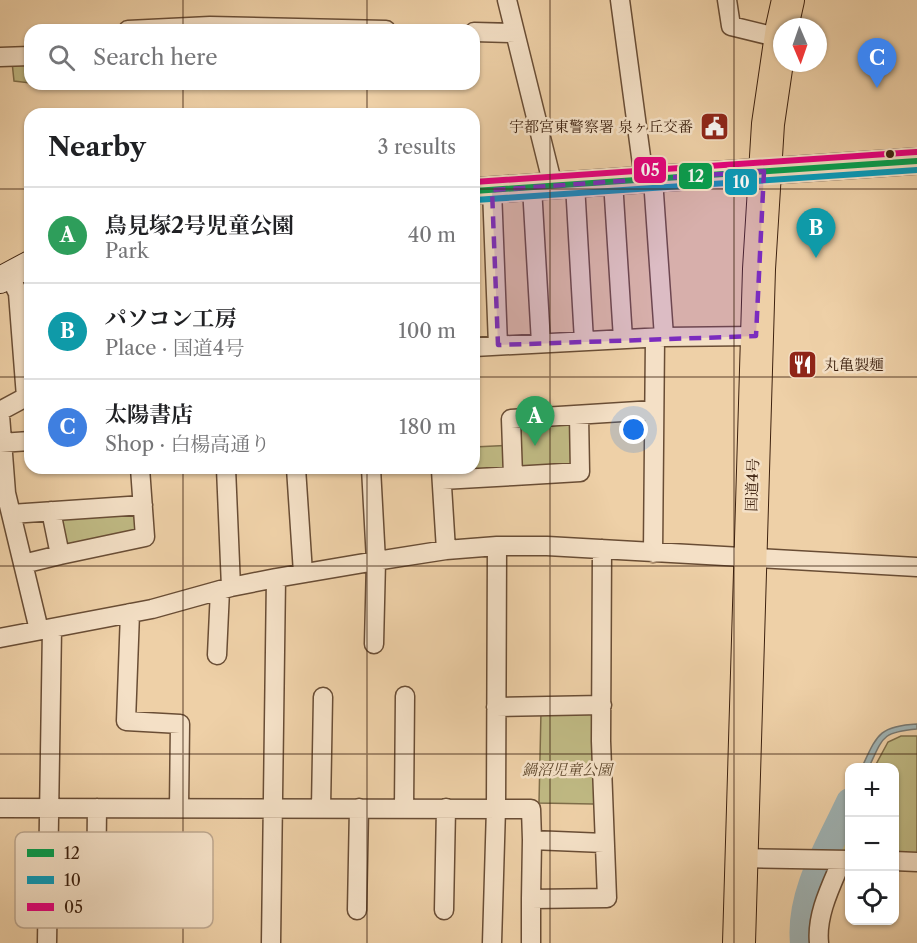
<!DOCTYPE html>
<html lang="en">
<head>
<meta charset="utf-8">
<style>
  :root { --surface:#fff; --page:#f6f6f6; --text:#202124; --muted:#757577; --line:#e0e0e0; --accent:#2563eb }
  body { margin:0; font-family:"Libre Caslon Text","Noto Serif JP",serif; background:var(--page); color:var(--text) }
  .controls { position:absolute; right:18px; bottom:18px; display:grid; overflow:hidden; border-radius:12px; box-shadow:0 2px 4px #0004 }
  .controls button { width:54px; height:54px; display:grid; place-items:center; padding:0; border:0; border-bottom:2px solid var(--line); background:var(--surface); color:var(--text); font:30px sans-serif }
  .compass { position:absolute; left:773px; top:18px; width:54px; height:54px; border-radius:50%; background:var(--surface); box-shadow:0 2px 4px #0004; rotate:178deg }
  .you { position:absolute; left:634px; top:430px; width:21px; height:21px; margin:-15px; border:4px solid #fff; border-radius:50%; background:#1a73e8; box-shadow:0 0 0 9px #1a73e833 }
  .badge { display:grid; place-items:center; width:39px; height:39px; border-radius:50%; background:var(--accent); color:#fff; font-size:20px; font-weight:700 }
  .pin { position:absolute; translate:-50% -50px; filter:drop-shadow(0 2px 3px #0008) }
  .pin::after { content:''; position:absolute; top:32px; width:21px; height:18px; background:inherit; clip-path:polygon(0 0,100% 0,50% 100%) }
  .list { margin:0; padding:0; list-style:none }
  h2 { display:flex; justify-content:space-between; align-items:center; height:78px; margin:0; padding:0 24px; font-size:26px }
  h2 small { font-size:20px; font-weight:400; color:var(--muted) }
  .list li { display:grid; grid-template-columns:39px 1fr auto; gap:18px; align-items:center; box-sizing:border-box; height:96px; padding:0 24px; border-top:2px solid var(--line) }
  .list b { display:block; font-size:22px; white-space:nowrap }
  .list p { margin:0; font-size:20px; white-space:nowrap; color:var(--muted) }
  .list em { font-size:20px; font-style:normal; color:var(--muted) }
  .icon { flex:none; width:33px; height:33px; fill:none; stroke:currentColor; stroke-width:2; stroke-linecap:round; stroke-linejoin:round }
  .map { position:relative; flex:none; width:917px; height:943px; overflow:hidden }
  .search { position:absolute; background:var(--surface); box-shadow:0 2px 4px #0004; left:24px; top:24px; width:456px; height:66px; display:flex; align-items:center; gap:15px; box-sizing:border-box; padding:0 21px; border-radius:18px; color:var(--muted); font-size:22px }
  .panel { position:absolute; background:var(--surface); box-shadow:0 2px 4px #0004; left:24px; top:108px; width:456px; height:366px; border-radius:18px }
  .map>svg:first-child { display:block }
  .green { fill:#bfb983; stroke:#7e6d49; stroke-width:1.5 }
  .water { fill:#9fb3b4; stroke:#787972; stroke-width:1.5 }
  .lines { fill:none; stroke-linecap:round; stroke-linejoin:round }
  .river { stroke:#9fb3b4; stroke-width:28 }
  .street-casing { stroke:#694d35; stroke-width:21 }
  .secondary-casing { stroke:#3d210f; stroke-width:28 }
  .highway-casing { stroke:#3d210f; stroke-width:34 }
  .street { stroke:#f4e0c6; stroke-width:18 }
  .secondary { stroke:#f4e0c6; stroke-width:26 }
  .highway { stroke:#eed0a7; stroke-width:32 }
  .bus-1-casing { stroke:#f4e0c6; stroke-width:10 }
  .bus-2-casing { stroke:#f4e0c6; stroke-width:10 }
  .bus-3-casing { stroke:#f4e0c6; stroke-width:10 }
  .bus-1 { stroke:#039f4e; stroke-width:6 }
  .bus-2 { stroke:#069bbb; stroke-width:6 }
  .bus-3 { stroke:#e5007d; stroke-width:6 }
  .marked { fill:#7b2cbf; fill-opacity:0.2; stroke:#7b2cbf; stroke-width:4.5; stroke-dasharray:12 8; stroke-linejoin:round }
  .grid { fill:none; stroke:#3d210f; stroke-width:1.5; stroke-opacity:0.55 }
  .bus-dot { fill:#3d210f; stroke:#f4e0c6; stroke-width:2 }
  .labels { text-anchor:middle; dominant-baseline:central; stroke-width:5; stroke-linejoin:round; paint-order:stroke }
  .poi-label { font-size:15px; fill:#3d210f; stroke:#f4e0c6; text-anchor:end }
  .street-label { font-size:15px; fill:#3d210f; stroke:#f4e0c6 }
  .park-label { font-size:15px; font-style:italic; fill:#5e472c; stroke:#f4e0c6 }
  .key { fill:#f4e0c6; stroke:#bda78f; stroke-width:1.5 }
  .key-label { font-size:16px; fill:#3d210f }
  .line-badge { stroke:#f4e0c6; stroke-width:2 }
  .badge-label { font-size:16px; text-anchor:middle; font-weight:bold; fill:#fff }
</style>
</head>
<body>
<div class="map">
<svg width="917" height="943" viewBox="0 0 917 943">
  <rect width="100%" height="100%" fill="#eed0a7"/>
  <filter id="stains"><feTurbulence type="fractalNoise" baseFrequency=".00333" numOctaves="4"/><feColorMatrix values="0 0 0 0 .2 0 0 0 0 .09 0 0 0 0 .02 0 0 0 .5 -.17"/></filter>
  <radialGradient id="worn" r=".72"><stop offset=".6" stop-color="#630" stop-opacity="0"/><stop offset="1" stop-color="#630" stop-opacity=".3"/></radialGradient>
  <path class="green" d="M30,60V83L14,81L12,62Z
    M575,419L576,468L449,475L448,468H474V447L515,445L514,421Z
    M139,509L141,534L63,551L56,514Z
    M541,711L593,714L595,803L593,804L539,803Z
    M901,736H917V853H895L894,768H874L888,742Z
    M849,824V851H838Z"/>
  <path class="water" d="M917,724V729C882,732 883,737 869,767H862C877,735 879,726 917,724Z
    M849,795V810L834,844L829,842Z
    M815,880L819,882L810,907L806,943H802L806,905Z"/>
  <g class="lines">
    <path class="river" d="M804,943C799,894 830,845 850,802"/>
    <defs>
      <path id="street" d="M507,0L553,186
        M620,0L644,179
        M727,0L731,26L780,38
        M128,30L210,26L386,30
        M474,32L515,33
        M0,57L30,56
        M653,179L664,337
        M613,181L623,339
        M575,184L584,341
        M532,187L541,343
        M492,190L498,345
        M474,347L664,337L756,336
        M0,411L26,397L18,293L9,275
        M0,415L6,493L39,630
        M0,443L30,441
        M226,468L231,587
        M296,468L303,573
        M371,468L376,561L374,644
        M441,470L446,550
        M513,476L580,472L579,415
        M442,480L513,476L511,419L654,410
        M51,511L60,555L145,537L140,468
        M11,514L143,505
        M653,553L655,338
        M23,564L60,555
        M130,613L126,721L180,724L179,808
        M0,638L152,609L231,587L276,578L376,561L446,550L497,546H547L917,567
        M217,655L220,590
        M496,707L602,705
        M0,808L531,809L532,840L604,843
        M321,808L323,697
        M404,808L405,696
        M741,858L850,860
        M894,861L917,862
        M96,894L97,808
        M531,899L532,840
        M357,910L359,808
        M444,910L446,808
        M47,943L52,628
        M271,943L276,578
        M492,943L496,808L497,546
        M531,943V899L607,898L601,741L602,549
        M819,943C816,915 831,886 842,860"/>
      <path id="secondary" d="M474,191L917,161
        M0,280L30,264"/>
      <path id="highway" d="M782,27L788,0
        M739,943L759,269L768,124L782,28"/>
    </defs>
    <use href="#street" class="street-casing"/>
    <use href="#secondary" class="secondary-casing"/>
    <use href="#highway" class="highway-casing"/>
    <use href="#street" class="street"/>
    <use href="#secondary" class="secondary"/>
    <use href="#highway" class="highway"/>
    <defs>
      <path id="bus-1" d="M474,191L917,161"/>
      <path id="bus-2" d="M475,200L917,170"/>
      <path id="bus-3" d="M474,182L916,152"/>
    </defs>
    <use href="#bus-1" class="bus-1-casing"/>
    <use href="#bus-2" class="bus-2-casing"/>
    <use href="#bus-3" class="bus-3-casing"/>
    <use href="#bus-1" class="bus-1"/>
    <use href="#bus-2" class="bus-2"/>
    <use href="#bus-3" class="bus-3"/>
  </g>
  <path class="marked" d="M764,171L756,336L498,345L492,190Z"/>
  <path class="grid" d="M183,0V30M367,0V30M550,0V943M734,0V943M183,84V114M367,84V114M0,189H30M474,189H917M0,377H30M474,377H917M183,468V943M367,468V943M0,566H917M0,754H917"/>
  <defs>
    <symbol id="civic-square" viewBox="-11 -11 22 22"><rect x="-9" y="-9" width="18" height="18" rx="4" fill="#8f2418" stroke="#f4e0c6"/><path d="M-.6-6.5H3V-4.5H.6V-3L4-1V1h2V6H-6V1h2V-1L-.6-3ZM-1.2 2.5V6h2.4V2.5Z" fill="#fff"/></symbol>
    <symbol id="restaurant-square" viewBox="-11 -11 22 22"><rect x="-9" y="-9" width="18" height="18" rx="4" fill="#8f2418" stroke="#f4e0c6"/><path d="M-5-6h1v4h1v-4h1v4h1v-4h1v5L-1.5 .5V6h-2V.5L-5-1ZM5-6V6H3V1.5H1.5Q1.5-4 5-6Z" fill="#fff"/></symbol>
  </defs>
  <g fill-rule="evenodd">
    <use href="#civic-square" x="698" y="110" width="33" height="33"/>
    <use href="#restaurant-square" x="786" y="348" width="33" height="33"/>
  </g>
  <circle class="bus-dot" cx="890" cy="154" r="5"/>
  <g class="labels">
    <g class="poi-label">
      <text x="693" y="126">宇都宮東警察署 泉ヶ丘交番</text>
      <text x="824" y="364" text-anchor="start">丸亀製麺</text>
    </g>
    <g class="street-label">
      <text transform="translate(752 485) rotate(-88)">国道4号</text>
    </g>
    <g class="park-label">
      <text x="567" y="769">鍋沼児童公園</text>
    </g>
  </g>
  <rect x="15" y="832" width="198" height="96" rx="9" class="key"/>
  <rect x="27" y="849" width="27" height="8" fill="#039f4e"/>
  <rect x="27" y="876" width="27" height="8" fill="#069bbb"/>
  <rect x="27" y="903" width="27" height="8" fill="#e5007d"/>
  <g class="key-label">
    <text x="64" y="859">12</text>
    <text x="64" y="886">10</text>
    <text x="64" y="913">05</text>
  </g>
  <g class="line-badge">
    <rect x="633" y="156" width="34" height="28" rx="6" fill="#e5007d"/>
    <rect x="678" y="162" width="35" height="28" rx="6" fill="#039f4e"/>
    <rect x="724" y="168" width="34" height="28" rx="6" fill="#069bbb"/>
  </g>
  <g class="badge-label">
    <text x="650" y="176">05</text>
    <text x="696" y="182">12</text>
    <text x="741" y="188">10</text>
  </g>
  <rect width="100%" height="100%" filter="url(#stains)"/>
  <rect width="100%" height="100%" fill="url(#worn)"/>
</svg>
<div class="controls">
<button>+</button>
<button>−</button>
<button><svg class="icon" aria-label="locate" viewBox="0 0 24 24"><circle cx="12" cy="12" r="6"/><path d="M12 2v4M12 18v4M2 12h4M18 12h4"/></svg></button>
</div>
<svg class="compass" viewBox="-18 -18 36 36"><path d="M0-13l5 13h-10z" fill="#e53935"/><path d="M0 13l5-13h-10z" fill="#757577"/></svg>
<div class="you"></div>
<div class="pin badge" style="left:535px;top:446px;background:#2e9e5b">A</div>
<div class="pin badge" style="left:816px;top:258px;background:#0f9aa8">B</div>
<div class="pin badge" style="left:877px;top:88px;background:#3f7fe0">C</div>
<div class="search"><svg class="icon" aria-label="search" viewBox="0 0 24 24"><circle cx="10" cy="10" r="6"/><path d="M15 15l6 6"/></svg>Search here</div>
<section class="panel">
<h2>Nearby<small>3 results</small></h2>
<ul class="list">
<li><span class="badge" style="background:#2e9e5b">A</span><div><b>鳥見塚2号児童公園</b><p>Park</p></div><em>40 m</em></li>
<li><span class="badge" style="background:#0f9aa8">B</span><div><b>パソコン工房</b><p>Place · 国道4号</p></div><em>100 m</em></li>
<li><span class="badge" style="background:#3f7fe0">C</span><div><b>太陽書店</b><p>Shop · 白楊高通り</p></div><em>180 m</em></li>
</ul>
</section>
</div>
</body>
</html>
